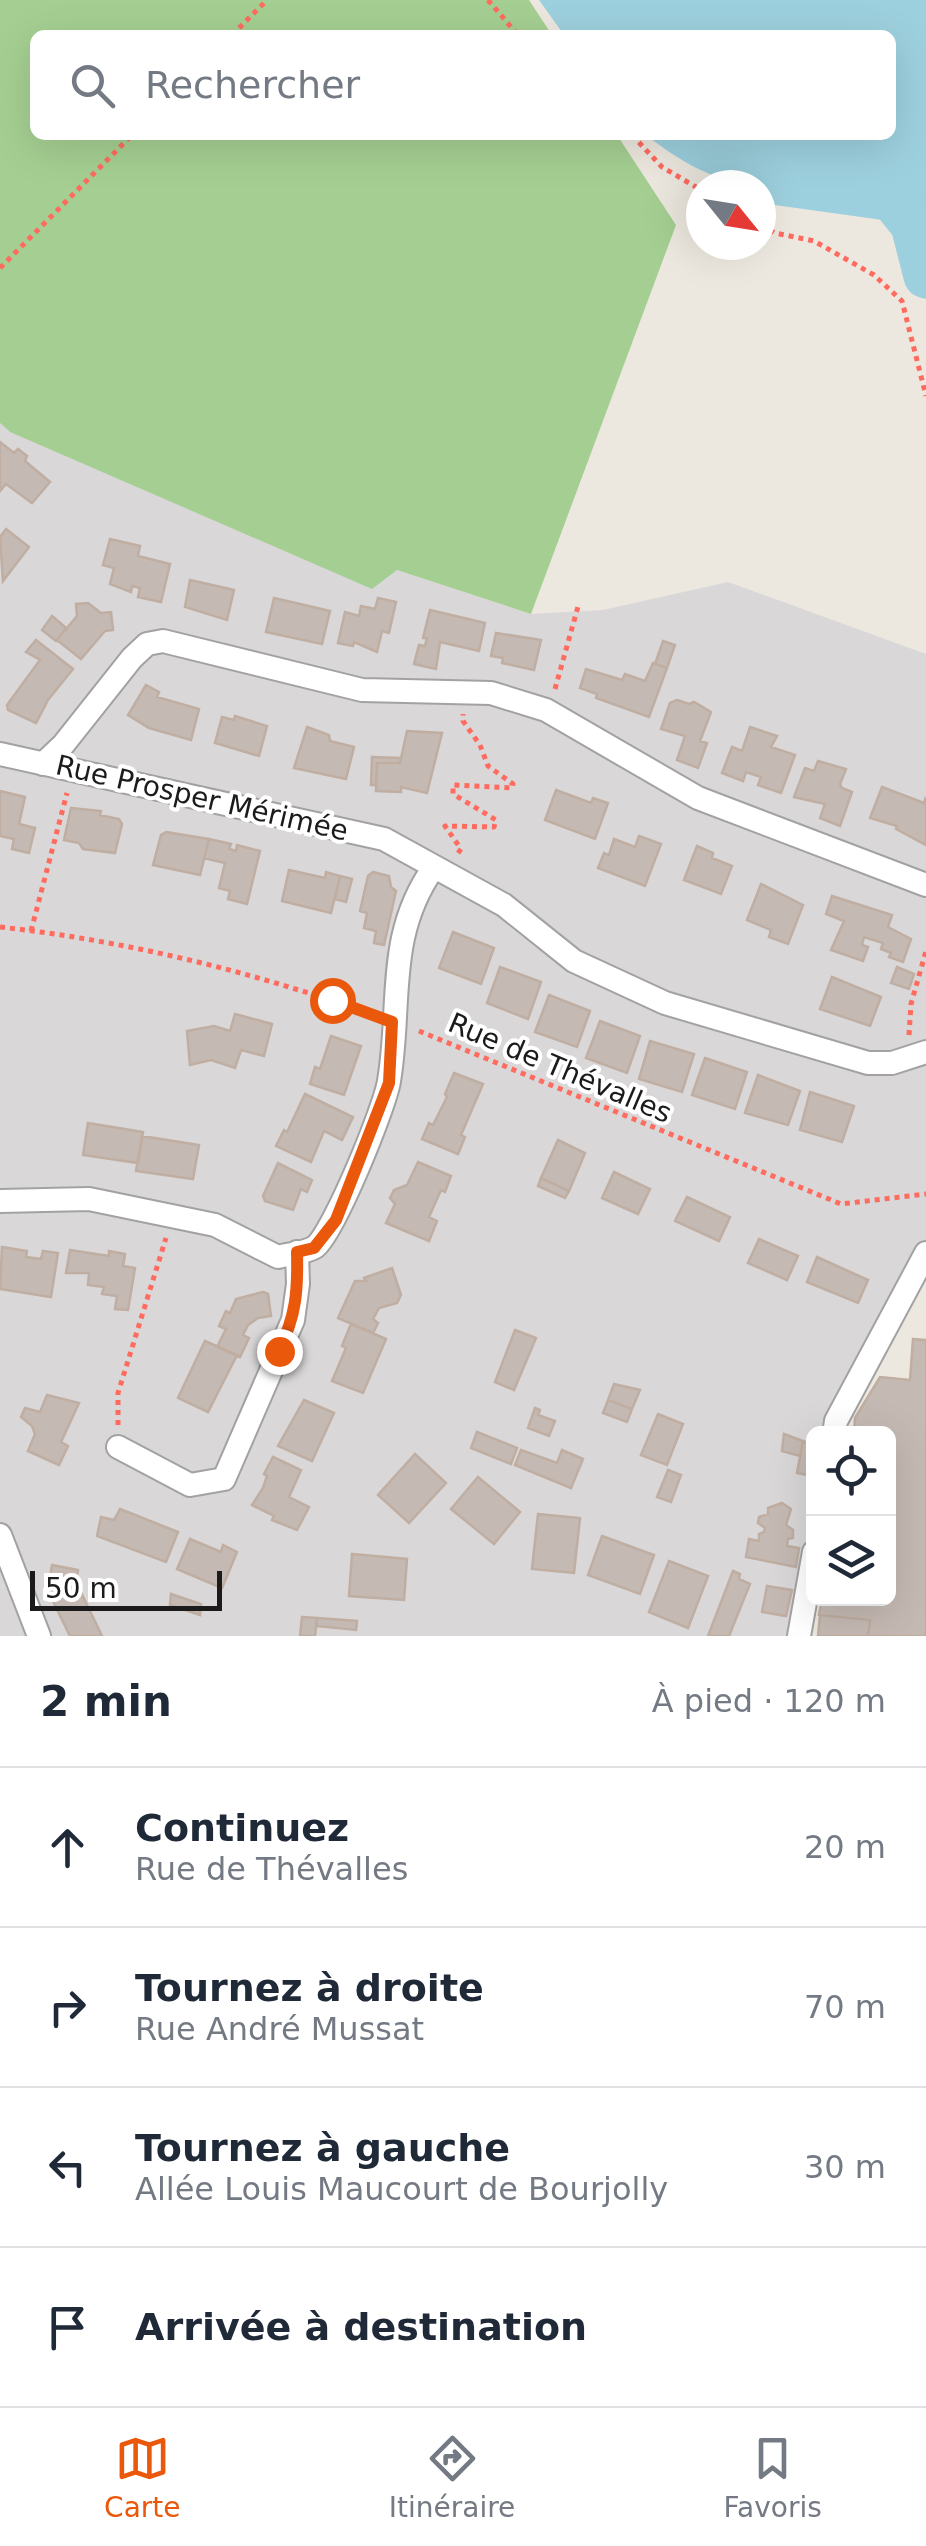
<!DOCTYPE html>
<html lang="fr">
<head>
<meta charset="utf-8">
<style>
  :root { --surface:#fff; --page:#f6f6f7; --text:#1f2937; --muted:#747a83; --line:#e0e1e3; --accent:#ea580c }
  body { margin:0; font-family:"DejaVu Sans",sans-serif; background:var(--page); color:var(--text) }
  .controls { position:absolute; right:30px; bottom:30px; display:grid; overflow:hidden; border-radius:15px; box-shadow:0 10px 40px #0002 }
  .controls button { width:90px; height:90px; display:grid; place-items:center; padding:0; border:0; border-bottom:2px solid var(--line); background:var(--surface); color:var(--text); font:50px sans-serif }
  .compass { position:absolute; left:686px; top:170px; width:90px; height:90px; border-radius:50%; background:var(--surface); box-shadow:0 10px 40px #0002; rotate:120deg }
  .scale { position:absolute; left:30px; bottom:25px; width:192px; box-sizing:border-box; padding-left:10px; border:5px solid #1b1b1b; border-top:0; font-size:28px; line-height:35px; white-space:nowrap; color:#1b1b1b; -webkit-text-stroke:8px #fff; paint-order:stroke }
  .stop { position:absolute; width:30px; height:30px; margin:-22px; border:8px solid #ea580c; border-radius:50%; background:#fff }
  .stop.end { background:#ea580c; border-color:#fff; box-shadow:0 2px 10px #0008 }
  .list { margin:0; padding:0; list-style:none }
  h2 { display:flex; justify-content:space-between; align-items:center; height:130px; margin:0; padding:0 40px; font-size:42px }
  h2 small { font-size:32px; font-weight:400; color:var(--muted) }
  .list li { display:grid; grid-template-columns:65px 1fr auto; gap:30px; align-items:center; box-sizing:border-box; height:160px; padding:0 40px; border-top:2px solid var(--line) }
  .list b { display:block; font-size:38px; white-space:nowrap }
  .list p { margin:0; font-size:32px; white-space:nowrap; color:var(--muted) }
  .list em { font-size:32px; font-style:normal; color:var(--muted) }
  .icon { flex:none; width:55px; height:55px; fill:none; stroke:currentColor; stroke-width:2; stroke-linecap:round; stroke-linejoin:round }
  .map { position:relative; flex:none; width:926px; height:1636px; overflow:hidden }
  .search { position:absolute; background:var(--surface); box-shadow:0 10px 40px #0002; left:30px; right:30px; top:30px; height:110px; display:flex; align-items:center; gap:25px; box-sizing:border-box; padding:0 35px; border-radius:15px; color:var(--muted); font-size:38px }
  .sheet { height:770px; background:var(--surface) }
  nav { display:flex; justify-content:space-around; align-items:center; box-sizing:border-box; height:140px; border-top:2px solid var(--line); background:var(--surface); font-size:28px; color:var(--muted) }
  nav a { display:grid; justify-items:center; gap:5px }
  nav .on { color:var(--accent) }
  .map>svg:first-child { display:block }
  .residential { fill:#d9d7d8 }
  .forest { fill:#a5cf92 }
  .water { fill:#9dd0de }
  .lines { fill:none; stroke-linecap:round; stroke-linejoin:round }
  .river { stroke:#9dd0de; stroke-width:45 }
  .building { fill:#c5bab3; stroke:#bfaea1; stroke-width:2.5 }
  .minor-casing { stroke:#a2a2a2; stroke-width:26 }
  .path { stroke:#ff6b5e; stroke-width:5; stroke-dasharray:5 5; stroke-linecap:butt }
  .minor { stroke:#fff; stroke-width:22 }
  .route { stroke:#ea580c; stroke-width:12 }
  .labels { text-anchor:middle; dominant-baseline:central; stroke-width:8; stroke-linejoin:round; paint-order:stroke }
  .street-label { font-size:28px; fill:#1b1b1b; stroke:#fff }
</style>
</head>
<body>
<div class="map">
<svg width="926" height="1636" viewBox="0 0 926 1636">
  <rect width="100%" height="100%" fill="#ede8df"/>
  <path class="residential" d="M0,423L10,432L397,570L531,614L603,610L728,582L926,654V1250L824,1433L814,1434L813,1504L793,1636H0Z"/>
  <path class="forest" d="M0,0H529L552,35H35V135H617L676,225L531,614L397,570L372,589L10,432L0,423Z"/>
  <path class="water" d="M539,0H926V226L761,203V185C719,185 679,161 646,135H891V35H564Z"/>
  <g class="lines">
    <path class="river" d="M841,135L913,225L926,276"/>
  </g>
  <path class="building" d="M0,442L14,453L18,449L27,456L25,461L50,482L32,503L6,484L0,491Z
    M6,529L29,547L3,581L0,537Z
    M110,539L140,546L138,556L170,564L161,602L138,597L140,588L132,586L131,592L110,584L114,568L103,565Z
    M190,580L234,590L227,620L185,607Z
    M274,598L330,611L322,644L266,632Z
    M378,598L396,602L389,633L382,631L377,652L354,642L353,646L338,643L345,612L359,616L361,606L375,609Z
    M88,603L101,613L111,612L113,630L105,631L81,659L57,640L77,616L76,604Z
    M430,610L485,623L479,651L440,642L436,669L414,664L419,645L425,646L427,638H423Z
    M52,616L66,628L56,641L42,630Z
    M496,633L541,640L534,670L502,663L503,658L491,656Z
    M36,640L73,669L48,700L36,723L8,710L7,705L40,660L26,652Z
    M663,641L675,645L667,668L655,664Z
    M653,663L667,668L649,717L596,698L597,694L580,688L586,669L622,680L625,674L645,681Z
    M146,685L159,692L157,697L199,709L191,740L149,728L128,715Z
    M677,700L689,704L694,702L711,712L700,741L707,743L698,768L677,760L685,736L661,729L670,703Z
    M235,716L267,726L259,756L215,743L222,717L234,720Z
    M307,727L329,735L330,741L354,747L346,779L294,768Z
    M750,727L777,736L771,747L795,755L781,793L758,785L761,777L746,772L743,781L722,773L732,747L742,751Z
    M407,731L442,733L427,793L401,787V792L376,791L377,763H400Z
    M372,757L401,758L400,763H377L376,785H371Z
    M818,761L846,769L840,784L842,788L852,792L840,826L820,818L825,804L794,797L805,768L814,771Z
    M882,787L924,803L926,797V845L896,829L897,826L870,818Z
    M556,790L591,803L593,798L608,803L595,839L545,820Z
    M0,791L25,797L19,824L35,828L29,853L12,849L14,839L0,836Z
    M71,808L101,811L100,815L119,819L122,824L115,853L83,849L79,843L64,840Z
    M166,832L209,839L200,875L153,865L161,835Z
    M639,836L661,844L645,886L598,868L604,853L609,855L614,839L635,847Z
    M209,839L231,844L229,849L236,851L237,845L260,851L247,904L228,899L230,891L219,888L225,863L204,858Z
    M697,846L713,853L712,858L732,866L721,894L684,880Z
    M289,870L325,878L326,872L340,876L331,913L282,901Z
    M373,872L389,876L391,887L396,891L384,945L374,943L376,931L364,928L367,913L360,911L368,876Z
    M340,876L352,879L346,902L335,899Z
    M761,884L803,905L788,944L769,937L771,930L747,920Z
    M832,896L892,915L888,927L911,939L903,962L889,957L891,953L881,949L883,943L864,937L862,945L868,947L863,961L831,950L844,921L826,914Z
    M453,932L494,948L481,984L439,968Z
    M500,967L541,982L528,1019L487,1003Z
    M897,967L914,974L909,989L891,983Z
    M832,977L881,997L870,1026L820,1009Z
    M549,995L590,1011L577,1047L535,1032Z
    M235,1014L272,1024L264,1056L241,1050L235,1068L211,1060L190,1065L187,1031L214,1026L230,1031Z
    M600,1021L640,1036L627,1073L586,1058Z
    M331,1036L361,1046L344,1095L310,1084L315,1067L320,1069Z
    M650,1041L694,1054L682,1092L639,1079Z
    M705,1058L747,1072L735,1109L692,1095Z
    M454,1073L483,1084L461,1135L465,1137L458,1154L422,1139L429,1123L433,1125L447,1097L445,1094Z
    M758,1075L800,1091L788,1125L745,1113Z
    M810,1092L854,1106L842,1142L800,1130Z
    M305,1094L353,1117L342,1140L324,1131L311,1162L276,1146L284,1130L287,1132Z
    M88,1123L143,1132L138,1163L83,1155Z
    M142,1136L199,1145L193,1179L136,1171Z
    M558,1140L585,1153L569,1191L541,1178Z
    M418,1162L451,1176L445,1192L441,1190L429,1217L437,1221L429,1241L386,1223L395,1204L390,1198L394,1190L407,1185Z
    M278,1163L312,1180L307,1192L301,1189L293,1210L265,1201L263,1196Z
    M614,1172L650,1189L638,1214L602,1198Z
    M541,1178L569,1191L565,1198L538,1186Z
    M687,1197L730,1217L719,1241L675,1221Z
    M759,1239L798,1256L787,1280L748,1263Z
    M2,1247L27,1251L26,1257L41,1259L43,1251L58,1253L51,1297L0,1289Z
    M70,1250L109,1256V1251L125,1254L123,1266L135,1268L128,1310L115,1309L117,1296L102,1294L104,1287L88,1285L89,1273H66Z
    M817,1257L868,1280L858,1303L807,1282Z
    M392,1268L401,1295L397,1303L379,1308L373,1319L378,1323L373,1333L338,1318L355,1281H366L364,1278Z
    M263,1292L268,1294L271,1316L258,1318L248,1325L243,1335L249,1338L240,1357L217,1347L226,1329L219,1326L226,1311L230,1313L236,1299Z
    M351,1324L386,1339L363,1393L332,1381L346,1348L342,1346Z
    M515,1330L536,1338L514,1390L495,1382Z
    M913,1339L926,1340V1636H868L870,1620L819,1615L822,1598H888V1434H854L855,1418L880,1377L910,1380Z
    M205,1341L237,1355L208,1412L178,1398Z
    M614,1384L640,1390L632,1409L608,1400Z
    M47,1395L79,1403L61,1442L68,1446L59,1465L28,1451L35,1434L32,1426L21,1417L25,1408L40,1412Z
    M304,1400L334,1413L312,1461L278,1446Z
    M608,1400L632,1409L627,1422L603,1413Z
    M535,1408L540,1410L538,1415L555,1421L549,1436L528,1428Z
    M658,1414L683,1424L667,1465L641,1455Z
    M477,1432L517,1448L511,1464L471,1448Z
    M784,1434L803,1441L800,1456L782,1451Z
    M803,1441L814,1445L813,1476L797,1473Z
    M521,1450L557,1463L562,1450L583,1459L571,1488L515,1465Z
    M415,1454L446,1483L409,1523L378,1495Z
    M273,1457L301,1470L289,1497L309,1507L297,1530L272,1520L274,1516L252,1505L263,1488L267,1476L264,1474Z
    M668,1470L681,1475L671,1502L657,1497Z
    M478,1477L520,1512L494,1544L451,1509Z
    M782,1503L791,1509L786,1525L793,1530V1538L788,1539L787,1546L799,1548L796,1567L746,1557L749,1539L759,1541V1534L764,1532L765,1528L758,1523L759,1517L768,1514V1508Z
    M120,1509L178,1532L166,1562L97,1536L101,1517L114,1520Z
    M538,1514L580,1518L574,1573L532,1569Z
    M602,1536L654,1555L640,1594L588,1575Z
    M190,1539L221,1552L223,1545L237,1552L222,1588L177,1569Z
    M352,1554L407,1559L404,1600L349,1596Z
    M669,1561L708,1576L688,1628L649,1612Z
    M52,1565L78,1570L76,1582L102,1636H70L48,1591Z
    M733,1571L740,1574L739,1579L750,1584L729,1636H708Z
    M767,1586L792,1590L786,1616L762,1612Z
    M171,1594L201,1604L200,1615L170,1605Z
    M820,1615L870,1620L868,1636H818Z
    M302,1617L317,1618L315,1636H300Z
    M317,1618L357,1621L356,1630L316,1626Z"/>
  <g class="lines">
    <defs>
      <path id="minor" d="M0,754L384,839L504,905L574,961L665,1003L868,1063H892L926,1052
        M43,764L63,745L132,658L147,644L163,641L362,690L491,693L546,710L698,798L926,885
        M0,1201L89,1199L215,1225L278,1257C288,1254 306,1253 315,1247C334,1232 385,1107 389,1081C402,1004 385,936 434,867
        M834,1434L836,1421L926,1253
        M118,1447L190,1485L224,1479L293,1320L298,1284L297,1252
        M0,1535L39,1636
        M799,1636L814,1552"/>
    </defs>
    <use href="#minor" class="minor-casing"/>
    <path class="path" d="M488,0L518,35
      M232,35L267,0
      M632,135L662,167L701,190
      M761,225L775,233L814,241L874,275L902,301L926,396
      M0,268L132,135
      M555,689L579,603
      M458,853L461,849L445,826L494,827L496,820L453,794V785L512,788L513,784L488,766L480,745L463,721V714
      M0,927C127,941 250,971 371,1014
      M31,931L67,793
      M419,1031L841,1204L926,1194
      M909,1035L911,1004L926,951
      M118,1425V1393L166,1238"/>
    <use href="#minor" class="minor"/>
  </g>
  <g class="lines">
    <path class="route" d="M279,1351C296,1315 298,1292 297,1252L314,1248L336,1220L389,1083L392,1022L332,1000"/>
  </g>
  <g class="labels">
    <g class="street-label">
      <text transform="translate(202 798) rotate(13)">Rue Prosper Mérimée</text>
      <text transform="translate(560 1068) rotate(23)">Rue de Thévalles</text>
    </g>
  </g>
</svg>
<div class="controls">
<button><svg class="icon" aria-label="locate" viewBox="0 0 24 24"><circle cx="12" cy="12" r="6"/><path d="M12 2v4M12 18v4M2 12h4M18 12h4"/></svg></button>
<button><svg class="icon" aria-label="layers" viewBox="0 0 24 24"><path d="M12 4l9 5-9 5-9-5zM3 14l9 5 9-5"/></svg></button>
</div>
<svg class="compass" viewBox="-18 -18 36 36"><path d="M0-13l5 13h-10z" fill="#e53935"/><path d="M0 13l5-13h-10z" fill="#747a83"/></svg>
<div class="scale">50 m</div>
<div class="stop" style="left:332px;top:1000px"></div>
<div class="stop end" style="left:279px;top:1351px"></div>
<div class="search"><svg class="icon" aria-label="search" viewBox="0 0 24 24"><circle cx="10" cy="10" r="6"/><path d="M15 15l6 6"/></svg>Rechercher</div>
</div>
<section class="sheet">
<h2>2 min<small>À pied · 120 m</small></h2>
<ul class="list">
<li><svg class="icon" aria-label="ahead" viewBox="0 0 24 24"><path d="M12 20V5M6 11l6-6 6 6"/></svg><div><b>Continuez</b><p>Rue de Thévalles</p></div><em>20 m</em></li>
<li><svg class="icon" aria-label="right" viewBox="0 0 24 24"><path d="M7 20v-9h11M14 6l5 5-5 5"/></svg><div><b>Tournez à droite</b><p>Rue André Mussat</p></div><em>70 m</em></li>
<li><svg class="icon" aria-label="left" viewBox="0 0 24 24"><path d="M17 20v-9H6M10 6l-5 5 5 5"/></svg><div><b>Tournez à gauche</b><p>Allée Louis Maucourt de Bourjolly</p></div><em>30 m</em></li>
<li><svg class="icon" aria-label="arrive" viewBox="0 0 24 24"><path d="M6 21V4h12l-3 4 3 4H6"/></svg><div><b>Arrivée à destination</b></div></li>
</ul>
</section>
<nav>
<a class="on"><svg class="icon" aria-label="map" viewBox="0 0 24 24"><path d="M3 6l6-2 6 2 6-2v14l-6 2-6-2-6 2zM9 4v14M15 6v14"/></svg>Carte</a>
<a><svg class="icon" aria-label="directions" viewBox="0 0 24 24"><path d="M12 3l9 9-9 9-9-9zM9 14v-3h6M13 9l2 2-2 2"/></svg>Itinéraire</a>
<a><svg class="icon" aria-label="saved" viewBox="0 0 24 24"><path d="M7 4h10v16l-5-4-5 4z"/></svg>Favoris</a>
</nav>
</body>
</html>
